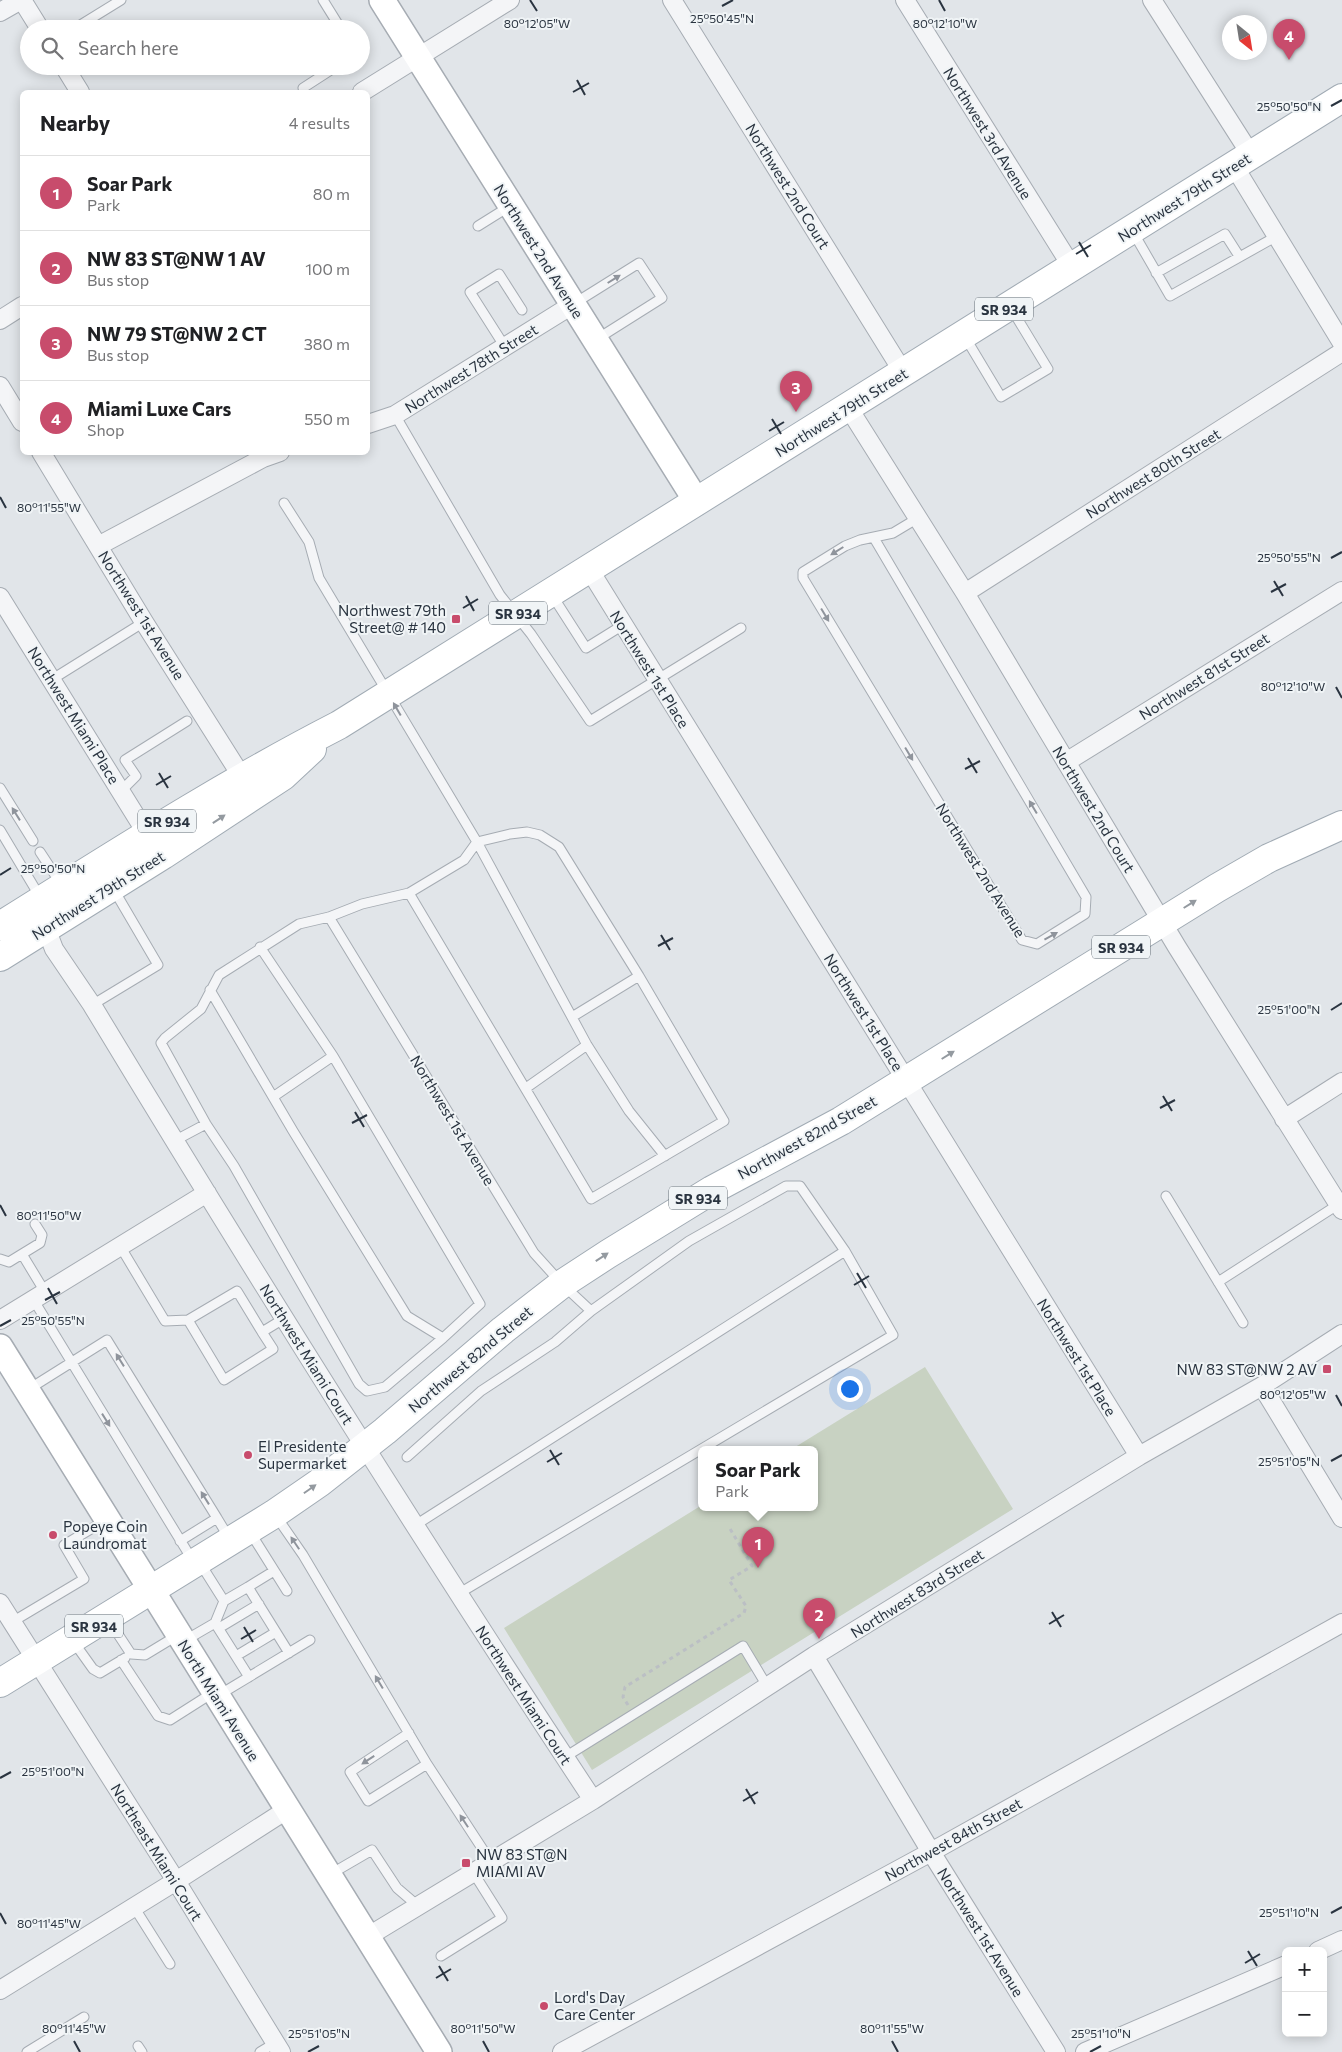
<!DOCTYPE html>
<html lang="en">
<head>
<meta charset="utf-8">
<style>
  :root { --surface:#fff; --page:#f2f2f2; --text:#202124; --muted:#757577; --line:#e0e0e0; --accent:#c84c6c }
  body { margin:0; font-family:Commissioner,sans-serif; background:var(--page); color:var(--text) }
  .controls { position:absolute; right:15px; bottom:15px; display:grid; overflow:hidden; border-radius:8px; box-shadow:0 2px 12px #0003 }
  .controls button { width:45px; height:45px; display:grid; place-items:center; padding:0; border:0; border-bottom:1px solid var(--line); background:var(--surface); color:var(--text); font:25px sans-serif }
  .compass { position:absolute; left:1222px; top:15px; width:45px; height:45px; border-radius:50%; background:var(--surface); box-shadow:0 2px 12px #0003; rotate:150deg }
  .you { position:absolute; left:849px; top:1388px; width:18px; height:18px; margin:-12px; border:4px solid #fff; border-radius:50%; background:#1a73e8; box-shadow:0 0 0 8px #1a73e833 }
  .badge { display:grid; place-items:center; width:32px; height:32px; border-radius:50%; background:var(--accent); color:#fff; font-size:16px; font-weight:700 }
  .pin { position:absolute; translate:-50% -41px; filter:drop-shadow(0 1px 2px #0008) }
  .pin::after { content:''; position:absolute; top:26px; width:18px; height:15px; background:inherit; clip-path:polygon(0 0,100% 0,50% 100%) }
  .popup { position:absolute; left:698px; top:1446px; width:120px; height:65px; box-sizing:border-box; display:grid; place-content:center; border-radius:8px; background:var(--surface); filter:drop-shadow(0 1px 4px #0005); font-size:16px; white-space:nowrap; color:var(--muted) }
  .popup b { font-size:19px; color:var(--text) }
  .popup::after { content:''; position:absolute; left:50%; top:100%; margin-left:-10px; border:10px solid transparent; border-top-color:var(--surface) }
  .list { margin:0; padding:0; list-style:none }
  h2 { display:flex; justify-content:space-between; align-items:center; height:65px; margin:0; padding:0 20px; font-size:21px }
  h2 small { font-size:16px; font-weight:400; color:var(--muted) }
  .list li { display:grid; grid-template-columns:32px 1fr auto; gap:15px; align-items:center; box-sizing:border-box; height:75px; padding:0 20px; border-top:1px solid var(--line) }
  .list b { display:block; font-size:19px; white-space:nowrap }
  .list p { margin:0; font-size:16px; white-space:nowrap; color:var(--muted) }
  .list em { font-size:16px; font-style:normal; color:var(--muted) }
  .icon { flex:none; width:28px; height:28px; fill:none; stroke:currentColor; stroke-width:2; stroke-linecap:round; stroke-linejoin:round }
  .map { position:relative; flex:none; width:1342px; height:2052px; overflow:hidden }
  .search { position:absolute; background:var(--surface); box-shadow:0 2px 12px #0003; left:20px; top:20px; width:350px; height:55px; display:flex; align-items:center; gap:12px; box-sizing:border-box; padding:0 18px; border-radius:28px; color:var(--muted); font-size:19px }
  .panel { position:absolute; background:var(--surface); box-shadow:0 2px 12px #0003; left:20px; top:90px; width:350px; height:365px; border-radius:8px }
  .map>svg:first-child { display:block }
  .green { fill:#c8d2c2 }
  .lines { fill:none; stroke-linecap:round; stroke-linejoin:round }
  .lane-casing { stroke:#a6acb3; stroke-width:11 }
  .street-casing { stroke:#a6acb3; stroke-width:20 }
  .secondary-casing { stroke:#a6acb3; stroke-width:28 }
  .primary-casing { stroke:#a1abb4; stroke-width:30 }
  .path { stroke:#bbbfc4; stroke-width:3; stroke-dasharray:4 4; stroke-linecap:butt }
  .lane { stroke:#f4f5f7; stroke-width:9 }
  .street { stroke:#f4f5f7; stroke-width:18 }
  .secondary { stroke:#fff; stroke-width:25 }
  .primary { stroke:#fff; stroke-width:28 }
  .oneway { fill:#8f949c }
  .oneway2 { fill:#949aa0 }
  .ticks { fill:none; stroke:#2a3440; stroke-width:2 }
  .poi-dot { fill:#c84c6c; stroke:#f0f4f6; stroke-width:2 }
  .labels { text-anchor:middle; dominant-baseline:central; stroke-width:4; stroke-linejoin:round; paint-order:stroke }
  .shield { fill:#f0f4f6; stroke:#656e77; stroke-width:1 }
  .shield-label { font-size:14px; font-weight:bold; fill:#2a3440 }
  .street-label { font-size:15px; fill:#2a3440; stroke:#f0f4f6 }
  .poi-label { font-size:15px; fill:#2a3440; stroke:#f0f4f6; text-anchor:start }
  .ticks-label { font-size:12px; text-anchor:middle; fill:#2a3440; stroke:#f0f4f6; stroke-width:4; stroke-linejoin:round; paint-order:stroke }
</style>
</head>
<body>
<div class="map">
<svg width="1342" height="2052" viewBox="0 0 1342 2052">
  <rect width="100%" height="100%" fill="#e1e5e9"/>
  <path class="green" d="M925,1367L1013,1509L592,1770L504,1628L702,1505V1507H814V1449H792Z"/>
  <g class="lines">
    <defs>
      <path id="lane" d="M323,0L341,29
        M74,29L121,0
        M303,88L337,66
        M478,226L510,206
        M1133,232L1170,296L1277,236
        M1156,273L1225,234L1239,256
        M575,303L639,263L662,298L597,339
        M965,337L1001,397L1048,369L1011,308
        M505,347L470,292L499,274L522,310
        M395,415L500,595L531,634L590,721L741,628
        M284,503L309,542L319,578L477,842L587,1045L629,1111L665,1156
        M874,538L1086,897L1085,914L1037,944L1022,940L803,578V572L845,546L860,540L893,533L918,518
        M552,595L586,648L623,625
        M51,680L144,622
        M0,788L33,841
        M121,791L136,776L125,760L187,721
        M0,830L40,897
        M40,852L61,884
        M329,917L534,1253L562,1284L591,1311
        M260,947L333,1056L480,1304L443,1338L385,1387L367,1391L359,1384L234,1166L206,1124L161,1043L165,1038L201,1009L219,975L299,924L329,917L362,904L409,893L464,860L477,842L510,834L527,832L540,835L559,847L639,976L724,1121L591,1199L409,893
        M210,990L293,1131L407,1316L443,1338
        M92,1005L158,965L114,890
        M572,1017L639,976
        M526,1088L587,1045
        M273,1097L333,1056
        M176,1140L206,1124
        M1166,1196L1243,1323
        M120,1246L165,1321L188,1320L224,1380L273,1349L262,1332L285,1318
        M22,1254L40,1243L42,1235L35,1224
        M0,1259L9,1262L22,1254L45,1292
        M1218,1282L1339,1204
        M33,1299L193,1561
        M188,1320L237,1291L262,1332
        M29,1389L107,1340L217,1518L180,1541
        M407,1457L481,1391L555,1342L591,1311L689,1241L786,1186H800L845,1251L893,1335L458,1594
        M276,1516L303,1555L427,1764L491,1862
        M217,1518L229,1538
        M414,1526L845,1251
        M250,1532L287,1591
        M274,1571L248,1587L289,1653
        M224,1601L248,1587
        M108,1619L131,1654L145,1655L178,1635
        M12,1622L84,1579L64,1545L106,1520
        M215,1623L249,1677
        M219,1628L259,1604
        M73,1641L93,1669L100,1673L125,1658
        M184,1641L215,1623L224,1601L200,1563
        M236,1656L276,1632
        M121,1660L158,1716L170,1720L214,1692
        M219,1695L310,1640
        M409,1733L350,1772L368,1801L427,1764
        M565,1757L743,1646L767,1686
        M329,1875L372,1850L397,1888L418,1906
        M134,1907L170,1964
        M441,1956L502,1918L473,1872
        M138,2046L142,2052
        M27,2052L84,2017
        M260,2052L275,2043"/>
      <path id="street" d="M22,0L40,29
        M672,0L903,372
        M905,0L1072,267
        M1152,0L1251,155
        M0,12L21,0
        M64,66L80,92
        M362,92L510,0
        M1234,166L1342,343
        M0,320L22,306
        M0,386L22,422
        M848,407L965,593L1177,947L1342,1210
        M368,424L395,415L572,305
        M41,452L144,622L242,777
        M98,546L263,458L280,452
        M589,569L1139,1456
        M965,593L1342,352
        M0,597L147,834
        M1066,762L1342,591
        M46,928L54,949L92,1005C254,1273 420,1538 593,1800
        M1284,1119L1342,1082
        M0,1320L207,1193
        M1262,1386L1342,1518
        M0,1603L176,1881L281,2052
        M814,1656L931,1852L1056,2052
        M367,1937L593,1800L814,1656L1139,1456L1262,1386L1342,1334
        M1318,1951L1342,1940
        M0,1990L176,1881L288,1809
        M562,2052L931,1852L1342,1623
        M1085,2052L1286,1965"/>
      <path id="secondary" d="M382,0L697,502
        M0,1347L439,2052"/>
      <path id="primary" d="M0,926C112,856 222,785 339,725L1342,98
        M0,957L163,855L283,776L312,749
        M0,1683L274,1514L319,1483L385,1431L503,1330L562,1284L608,1254L712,1190L841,1121L1217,888L1269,858L1342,825"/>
    </defs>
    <use href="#lane" class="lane-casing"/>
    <use href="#street" class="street-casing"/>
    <use href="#secondary" class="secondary-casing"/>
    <use href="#primary" class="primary-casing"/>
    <path class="path" d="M628,1705L623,1697L625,1687L744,1613L746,1606L729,1580L752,1566L729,1527"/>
    <use href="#lane" class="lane"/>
    <use href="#street" class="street"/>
    <use href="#secondary" class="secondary"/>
    <use href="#primary" class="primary"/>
  </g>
  <defs><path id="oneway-solid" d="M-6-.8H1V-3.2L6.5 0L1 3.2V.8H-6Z" transform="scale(1.25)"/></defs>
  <g class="oneway">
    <use href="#oneway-solid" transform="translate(614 279) rotate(-32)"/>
    <use href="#oneway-solid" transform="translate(837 551) rotate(148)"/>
    <use href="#oneway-solid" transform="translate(825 615) rotate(59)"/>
    <use href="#oneway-solid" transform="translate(397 709) rotate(-120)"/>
    <use href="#oneway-solid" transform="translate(909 754) rotate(59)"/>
    <use href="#oneway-solid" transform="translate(1033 807) rotate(-121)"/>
    <use href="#oneway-solid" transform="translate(16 814) rotate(-122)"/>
    <use href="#oneway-solid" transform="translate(1051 936) rotate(-29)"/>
    <use href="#oneway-solid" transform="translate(120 1360) rotate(-122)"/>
    <use href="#oneway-solid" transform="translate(106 1420) rotate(58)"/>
    <use href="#oneway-solid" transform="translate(205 1498) rotate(-122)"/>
    <use href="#oneway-solid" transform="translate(295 1543) rotate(-124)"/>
    <use href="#oneway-solid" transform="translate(379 1682) rotate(-121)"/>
    <use href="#oneway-solid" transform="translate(368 1760) rotate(147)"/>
    <use href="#oneway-solid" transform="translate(464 1821) rotate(-123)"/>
  </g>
  <g class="oneway2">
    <use href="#oneway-solid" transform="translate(219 819) rotate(-34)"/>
    <use href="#oneway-solid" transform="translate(1190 904) rotate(-32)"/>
    <use href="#oneway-solid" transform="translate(948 1055) rotate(-32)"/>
    <use href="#oneway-solid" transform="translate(602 1257) rotate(-33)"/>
    <use href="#oneway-solid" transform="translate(310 1489) rotate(-35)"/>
  </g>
  <path class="ticks" d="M530,0L537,11M939,0L945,11M722,6L733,0M577,80L585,95M573,92L589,83M1331,106L1342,100M1079,242L1088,257M1076,254L1091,245M772,419L781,434M769,431L784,422M0,497L6,508M1331,558L1342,552M1274,581L1283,596M1271,592L1286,584M466,596L474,611M463,608L478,599M1336,687L1342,698M968,758L977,773M965,769L980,761M159,773L168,788M156,785L171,776M0,875L11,868M661,935L670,950M658,946L673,938M1331,1010L1342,1003M1163,1096L1172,1111M1160,1108L1175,1100M355,1112L364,1127M352,1123L367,1115M0,1205L6,1216M857,1273L866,1288M854,1285L869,1276M48,1288L57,1304M45,1300L60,1292M0,1326L11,1320M1336,1395L1342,1406M550,1450L559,1465M1331,1461L1342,1455M547,1462L562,1453M1052,1612L1061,1627M1049,1624L1064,1615M244,1627L253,1642M241,1639L256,1630M0,1778L11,1772M746,1789L755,1804M743,1801L758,1792M0,1913L6,1924M1331,1913L1342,1907M1248,1951L1257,1966M1245,1963L1260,1954M439,1966L448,1981M436,1978L451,1969M74,2041L80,2052M483,2041L489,2052M892,2041L898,2052M308,2052L319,2046M1090,2052L1101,2046"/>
  <g class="poi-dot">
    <rect x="451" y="614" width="10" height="10" rx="2.5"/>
    <rect x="1322" y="1364" width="10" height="10" rx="2.5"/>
    <circle cx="248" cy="1455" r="5"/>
    <circle cx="53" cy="1535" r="5"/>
    <rect x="461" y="1858" width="10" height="10" rx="2.5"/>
    <circle cx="544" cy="2006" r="5"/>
  </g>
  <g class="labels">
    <g class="shield">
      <rect x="975" y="297.5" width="58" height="23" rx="4"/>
      <rect x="489" y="601.5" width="58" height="23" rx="4"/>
      <rect x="138" y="809.5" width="58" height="23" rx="4"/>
      <rect x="1092" y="935.5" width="58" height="23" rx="4"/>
      <rect x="669" y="1186.5" width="58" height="23" rx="4"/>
      <rect x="65" y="1614.5" width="58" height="23" rx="4"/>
    </g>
    <g class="shield-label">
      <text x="1004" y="309">SR 934</text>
      <text x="518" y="613">SR 934</text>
      <text x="167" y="821">SR 934</text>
      <text x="1121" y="947">SR 934</text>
      <text x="698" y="1198">SR 934</text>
      <text x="94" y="1626">SR 934</text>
    </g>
    <g class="street-label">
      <text transform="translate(988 133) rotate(58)">Northwest 3rd Avenue</text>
      <text transform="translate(788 186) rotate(58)">Northwest 2nd Court</text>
      <text transform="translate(1184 197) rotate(-32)">Northwest 79th Street</text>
      <text transform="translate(539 251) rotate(58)">Northwest 2nd Avenue</text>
      <text transform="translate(471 368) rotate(-32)">Northwest 78th Street</text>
      <text transform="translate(841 412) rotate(-32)">Northwest 79th Street</text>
      <text transform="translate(1153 473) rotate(-32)">Northwest 80th Street</text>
      <text transform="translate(142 615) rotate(58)">Northwest 1st Avenue</text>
      <text transform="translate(650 669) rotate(58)">Northwest 1st Place</text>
      <text transform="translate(1204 676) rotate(-32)">Northwest 81st Street</text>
      <text transform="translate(74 715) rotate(58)">Northwest Miami Place</text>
      <text transform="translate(1094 809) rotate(59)">Northwest 2nd Court</text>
      <text transform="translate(981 870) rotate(58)">Northwest 2nd Avenue</text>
      <text transform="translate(98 895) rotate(-32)">Northwest 79th Street</text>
      <text transform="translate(864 1012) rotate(58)">Northwest 1st Place</text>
      <text transform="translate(453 1120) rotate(59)">Northwest 1st Avenue</text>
      <text transform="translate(807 1137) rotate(-29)">Northwest 82nd Street</text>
      <text transform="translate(307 1354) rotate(58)">Northwest Miami Court</text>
      <text transform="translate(1077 1357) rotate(58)">Northwest 1st Place</text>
      <text transform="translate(470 1359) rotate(-40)">Northwest 82nd Street</text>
      <text transform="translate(917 1593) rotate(-32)">Northwest 83rd Street</text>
      <text transform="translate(524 1695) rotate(57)">Northwest Miami Court</text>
      <text transform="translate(219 1700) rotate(58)">North Miami Avenue</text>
      <text transform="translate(953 1839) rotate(-29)">Northwest 84th Street</text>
      <text transform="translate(157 1852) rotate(58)">Northeast Miami Court</text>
      <text transform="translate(981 1932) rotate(58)">Northwest 1st Avenue</text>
    </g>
    <g class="poi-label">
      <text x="446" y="610" text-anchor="end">Northwest 79th<tspan x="446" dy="17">Street@ # 140</tspan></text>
      <text x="1317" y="1369" text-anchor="end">NW 83 ST@NW 2 AV</text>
      <text x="258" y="1446">El Presidente<tspan x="258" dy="17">Supermarket</tspan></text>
      <text x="63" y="1526">Popeye Coin<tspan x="63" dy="17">Laundromat</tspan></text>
      <text x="476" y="1854">NW 83 ST@N<tspan x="476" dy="17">MIAMI AV</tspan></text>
      <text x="554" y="1997">Lord's Day<tspan x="554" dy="17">Care Center</tspan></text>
    </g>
  </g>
  <g class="ticks-label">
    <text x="722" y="23">25°50'45"N</text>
    <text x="537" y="28">80°12'05"W</text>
    <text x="945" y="28">80°12'10"W</text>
    <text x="1289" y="111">25°50'50"N</text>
    <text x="49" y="512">80°11'55"W</text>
    <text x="1289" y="562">25°50'55"N</text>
    <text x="1293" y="691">80°12'10"W</text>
    <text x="53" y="873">25°50'50"N</text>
    <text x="1289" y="1014">25°51'00"N</text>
    <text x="49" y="1220">80°11'50"W</text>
    <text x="53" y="1325">25°50'55"N</text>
    <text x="1293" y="1399">80°12'05"W</text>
    <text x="1289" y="1466">25°51'05"N</text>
    <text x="53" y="1776">25°51'00"N</text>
    <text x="1289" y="1917">25°51'10"N</text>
    <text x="49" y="1928">80°11'45"W</text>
    <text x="74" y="2033">80°11'45"W</text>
    <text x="483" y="2033">80°11'50"W</text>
    <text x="892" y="2033">80°11'55"W</text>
    <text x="319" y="2038">25°51'05"N</text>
    <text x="1101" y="2038">25°51'10"N</text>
  </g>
</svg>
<div class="controls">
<button>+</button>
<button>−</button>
</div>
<svg class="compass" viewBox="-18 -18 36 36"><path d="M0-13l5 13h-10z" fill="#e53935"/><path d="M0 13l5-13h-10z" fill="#757577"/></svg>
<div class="you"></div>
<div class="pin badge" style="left:758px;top:1568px">1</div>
<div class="popup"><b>Soar Park</b>Park</div>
<div class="pin badge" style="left:819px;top:1639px">2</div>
<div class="pin badge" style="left:796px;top:412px">3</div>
<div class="pin badge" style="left:1289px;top:60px">4</div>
<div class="search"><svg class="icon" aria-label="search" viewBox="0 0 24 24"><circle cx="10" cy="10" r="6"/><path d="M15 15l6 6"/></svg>Search here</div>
<section class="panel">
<h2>Nearby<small>4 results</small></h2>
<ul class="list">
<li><span class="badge">1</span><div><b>Soar Park</b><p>Park</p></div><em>80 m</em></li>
<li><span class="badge">2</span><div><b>NW 83 ST@NW 1 AV</b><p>Bus stop</p></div><em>100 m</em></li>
<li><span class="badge">3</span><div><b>NW 79 ST@NW 2 CT</b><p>Bus stop</p></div><em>380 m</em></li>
<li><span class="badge">4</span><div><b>Miami Luxe Cars</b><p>Shop</p></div><em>550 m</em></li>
</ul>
</section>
</div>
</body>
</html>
